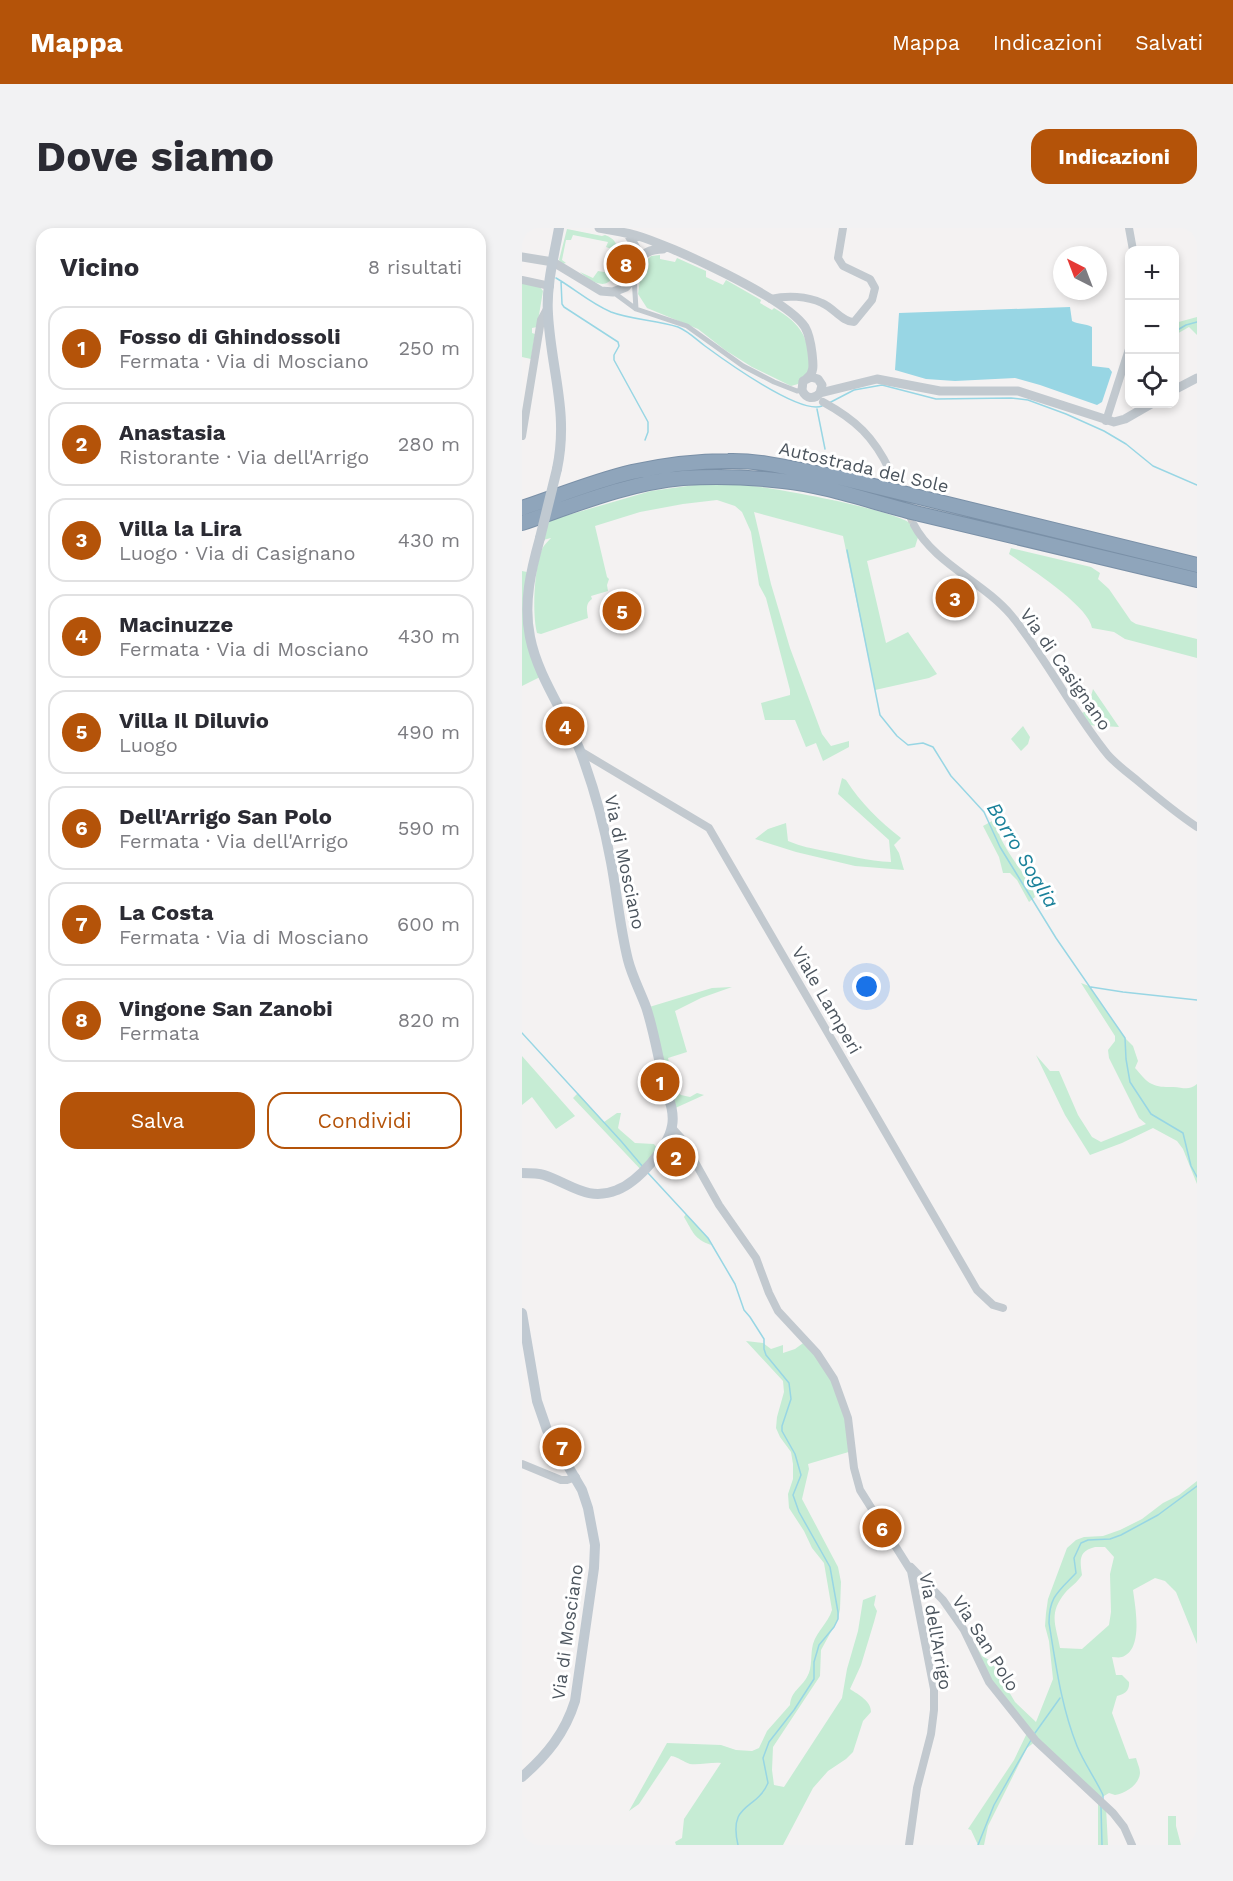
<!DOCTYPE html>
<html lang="it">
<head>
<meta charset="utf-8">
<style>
  :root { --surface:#fff; --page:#f2f2f3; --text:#2b2b33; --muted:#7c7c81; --line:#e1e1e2; --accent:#b45309 }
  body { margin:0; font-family:"Work Sans",sans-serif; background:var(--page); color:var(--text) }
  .controls { position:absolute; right:18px; top:18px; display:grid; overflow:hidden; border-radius:12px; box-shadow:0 3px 9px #0003 }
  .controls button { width:54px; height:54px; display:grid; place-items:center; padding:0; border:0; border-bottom:2px solid var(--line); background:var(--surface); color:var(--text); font:30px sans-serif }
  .compass { position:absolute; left:531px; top:18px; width:54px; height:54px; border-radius:50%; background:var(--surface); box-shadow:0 3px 9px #0003; rotate:318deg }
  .you { position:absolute; left:345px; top:759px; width:21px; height:21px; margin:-15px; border:4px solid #fff; border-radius:50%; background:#1a73e8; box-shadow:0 0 0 9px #1a73e833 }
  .badge { display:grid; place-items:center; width:39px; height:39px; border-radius:50%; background:var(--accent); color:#fff; font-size:20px; font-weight:700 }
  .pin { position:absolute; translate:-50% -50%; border:3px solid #fff; box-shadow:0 2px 6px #0006 }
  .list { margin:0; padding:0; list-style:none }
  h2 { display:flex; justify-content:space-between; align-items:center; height:78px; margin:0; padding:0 24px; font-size:26px }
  h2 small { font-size:20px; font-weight:400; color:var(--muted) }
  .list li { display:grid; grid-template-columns:39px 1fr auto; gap:18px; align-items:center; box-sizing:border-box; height:84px; margin:0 12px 12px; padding:0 12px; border:2px solid var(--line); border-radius:18px }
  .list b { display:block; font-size:22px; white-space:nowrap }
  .list p { margin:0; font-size:20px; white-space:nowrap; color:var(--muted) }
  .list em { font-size:20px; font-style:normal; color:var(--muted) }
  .actions { display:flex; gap:12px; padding:18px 24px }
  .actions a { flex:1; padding:14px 0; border:2px solid var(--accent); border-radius:18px; text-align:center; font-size:21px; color:var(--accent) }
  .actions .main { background:var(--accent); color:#fff }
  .icon { flex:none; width:33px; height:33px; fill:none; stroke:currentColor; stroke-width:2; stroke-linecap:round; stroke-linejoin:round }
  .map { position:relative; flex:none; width:675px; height:1617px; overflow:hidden; border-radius:18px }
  header { display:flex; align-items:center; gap:36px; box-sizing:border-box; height:84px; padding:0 30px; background:var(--accent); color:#fff }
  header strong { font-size:28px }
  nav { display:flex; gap:33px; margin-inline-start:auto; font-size:21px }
  .intro { display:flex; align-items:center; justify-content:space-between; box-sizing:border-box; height:144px; padding:0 36px }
  h1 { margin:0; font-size:42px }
  .button { padding:15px 27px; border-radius:18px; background:var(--accent); color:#fff; font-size:21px; font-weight:700 }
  main { display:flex; gap:36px; padding:0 36px }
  aside { flex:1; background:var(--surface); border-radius:18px; box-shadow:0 3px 9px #0003 }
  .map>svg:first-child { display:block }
  .green { fill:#c6ecd4; fill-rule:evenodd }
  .water { fill:#98d6e4 }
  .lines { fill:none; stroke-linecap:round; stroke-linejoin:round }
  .stream { stroke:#98d6e4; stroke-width:1.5 }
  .minor-tunnel { stroke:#cacbcd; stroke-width:8; stroke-dasharray:8 4; stroke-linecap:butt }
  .motorway-casing { stroke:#7a90a7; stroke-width:16 }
  .pedestrian { stroke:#c2c9cf; stroke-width:5 }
  .minor { stroke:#c2c9cf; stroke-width:8 }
  .tertiary { stroke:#c2c9cf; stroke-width:9 }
  .secondary { stroke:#c0c9d1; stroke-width:10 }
  .motorway { stroke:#8fa5bb; stroke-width:14 }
  .secondary-bridge { stroke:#c0c9d1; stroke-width:10 }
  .labels { text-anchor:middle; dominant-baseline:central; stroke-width:6; stroke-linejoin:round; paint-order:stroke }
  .street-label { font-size:18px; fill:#4c555e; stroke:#fff }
  .water-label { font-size:20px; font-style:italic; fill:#1a819a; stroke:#fff }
</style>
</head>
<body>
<header>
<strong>Mappa</strong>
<nav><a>Mappa</a><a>Indicazioni</a><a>Salvati</a></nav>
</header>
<div class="intro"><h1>Dove siamo</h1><a class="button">Indicazioni</a></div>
<main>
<aside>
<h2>Vicino<small>8 risultati</small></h2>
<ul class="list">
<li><span class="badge">1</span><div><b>Fosso di Ghindossoli</b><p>Fermata · Via di Mosciano</p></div><em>250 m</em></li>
<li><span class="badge">2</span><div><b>Anastasia</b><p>Ristorante · Via dell'Arrigo</p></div><em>280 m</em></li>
<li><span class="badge">3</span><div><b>Villa la Lira</b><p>Luogo · Via di Casignano</p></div><em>430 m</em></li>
<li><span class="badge">4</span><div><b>Macinuzze</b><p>Fermata · Via di Mosciano</p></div><em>430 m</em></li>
<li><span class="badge">5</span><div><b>Villa Il Diluvio</b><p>Luogo</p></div><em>490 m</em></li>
<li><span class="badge">6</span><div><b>Dell'Arrigo San Polo</b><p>Fermata · Via dell'Arrigo</p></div><em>590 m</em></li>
<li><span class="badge">7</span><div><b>La Costa</b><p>Fermata · Via di Mosciano</p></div><em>600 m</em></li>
<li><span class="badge">8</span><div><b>Vingone San Zanobi</b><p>Fermata</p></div><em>820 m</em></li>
</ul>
<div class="actions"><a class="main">Salva</a><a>Condividi</a></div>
</aside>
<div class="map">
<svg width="675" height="1617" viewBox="0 0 675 1617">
  <rect width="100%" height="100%" fill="#f4f2f2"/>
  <path class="green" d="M45,1L80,8L83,7C88,9 92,11 94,16C97,21 94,29 93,35C92,39 92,45 90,49C84,64 65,51 58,44L71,50L76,43L88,45L92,22L84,19L86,14L51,7L49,12H44L40,32L44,35L40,36L37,32Z
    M138,27V31L153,34L155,30L184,43V49L201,57L204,52L239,72L238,75L250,82L252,80C280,96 288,111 288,143L276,156L269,158L230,139L203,122L176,101L125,80L116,66L120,37L129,28Z
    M0,54L18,59L21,63L15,99L10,100V105L13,106L9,131L0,129Z
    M675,89V107L667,99L653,107V95Z
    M180,256C194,256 208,256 222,257C248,259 378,282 392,298C394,301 395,304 397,306L393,319L345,333L364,415L386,404L415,446L407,450L353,462L321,308L232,284L249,356L268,420L300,506L309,518L327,513V519L301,533L294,515L284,519L273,492H243L239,475L268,467V462L244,370L237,357L229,304L220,284L213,278L195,272L161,276L118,284L73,298L85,349L87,351L85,357L86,363L69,368L70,371C63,376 65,382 66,390L19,406L15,405C10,386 12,341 20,321C22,317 26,313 29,310L17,313L22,294L129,263Z
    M489,320L569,339L578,345L576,351L587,361L609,393L614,396L675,411V430L603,411L592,404L570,400C567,378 506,339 487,326Z
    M0,343L5,344C0,387 0,410 18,449L0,458Z
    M571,461L597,499L564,497L557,486L565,483Z
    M501,498L508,509L506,516L499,523L489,511Z
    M320,550L324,552C339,575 357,593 379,610L372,617L377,625L382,642L333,638L274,624L233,611L246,601L264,595L266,613C281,619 288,620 303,623C325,627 346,633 369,634L367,612L316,566Z
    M472,592C476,607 483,619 491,631C500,645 509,654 513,669L507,674L495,652L488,645H481L477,629L461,598Z
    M559,755L567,758L603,810L611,818L616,833L613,840C618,845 623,853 630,856C636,859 642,859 649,859C659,858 666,864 675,856V956L661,921L655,913L631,900L600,915L568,927L543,887L514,827L528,843H537L556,887L570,909L579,914L624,896L617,890L587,830L586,822L593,813V808Z
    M210,759L179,770L153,783L165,824L146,830L154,862L159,867L168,869L175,865L182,867L149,882L124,780L190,760Z
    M0,828L53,888L34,901L10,869L0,877Z
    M56,865L82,894L95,885H99L96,900L98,902L113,915L132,916L137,923L121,944L51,870Z
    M164,986L186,1010L189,1017C172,1011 171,1004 162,989Z
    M224,1113L241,1115L249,1121L261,1117V1125L273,1121L284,1113L312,1151L326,1190L330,1223L286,1236L287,1241L280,1271L316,1339L319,1354L318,1381L316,1391L299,1422L298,1448L251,1519L250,1542L252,1557L262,1559L320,1470L325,1441L336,1403L341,1372L354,1367L352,1377L355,1383L352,1394L339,1437L328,1461C337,1467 349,1473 349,1484L341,1493L331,1524L324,1531L306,1543L291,1560L261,1617H154L153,1614L160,1610L162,1591L199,1535C190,1534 178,1537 168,1536C161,1534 157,1529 149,1528L117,1576L107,1583L145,1515L199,1517L214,1522L230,1523L237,1520L245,1503L268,1477C269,1463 279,1460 285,1449C291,1439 288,1427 291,1416C295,1403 306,1395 310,1382L302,1335L290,1320L282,1303L267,1280L266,1266L271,1251V1236L269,1224L258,1209L254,1200L255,1189L262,1164L261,1153Z
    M675,1253V1416L654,1364L643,1353L633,1350L611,1362C613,1378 622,1422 600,1429C597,1430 593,1429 590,1429L594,1447H600L607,1454C608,1463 602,1466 595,1468L590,1485L607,1531L614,1530C615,1534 618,1540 618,1545C617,1557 604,1565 593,1567L587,1565L577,1571L584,1579L586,1617H576V1571L514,1513L505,1520L466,1598L462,1617H456L449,1602L446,1601L492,1532L506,1503L467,1454L452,1415L460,1428L469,1433L493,1474L514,1494L531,1451L527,1413L523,1398L524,1385L526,1371L545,1320L554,1312L562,1309L581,1308L598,1302L620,1291L641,1275L657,1267ZM573,1319H583L592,1329L588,1346L589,1384L587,1397L560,1421L538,1420C534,1397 526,1386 543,1365C548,1359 555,1355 560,1347C558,1333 556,1323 573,1319Z
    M646,1588H654V1598L659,1617H646Z"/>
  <path class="water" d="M548,79L550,93C557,97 563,95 570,99V138L587,140L590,144L580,174L575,177L518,157L493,150L433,153L404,151L373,142L377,85Z"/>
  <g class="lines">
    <path class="stream" d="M34,50C53,61 68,75 89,84C110,92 135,92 156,99C166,103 175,112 183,118C202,132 278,187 300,178
      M39,53L40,76L42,79L96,114L97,118L92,127V132L126,194V204L123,212
      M652,104L664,97L675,94
      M307,175L332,162L360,157L414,171L489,170L506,172L544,186L582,203L604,216L631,238L675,257
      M295,181L303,221
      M325,322L358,487L375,508L386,517L401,515L411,519L429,548L462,584L478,619L534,710L603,810L604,831L608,854L629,886L661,905L669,938L675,949
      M569,759L601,764L675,772
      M0,805L99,913L121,939
      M126,945L186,1010L213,1056L222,1082L228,1089L242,1111V1121L244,1127L267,1155L269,1171L260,1198V1203L273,1226L279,1247L271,1267L277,1284L308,1339L316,1384V1391L312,1399L297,1417L292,1434V1451L272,1482L247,1514L241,1530L246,1555C234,1583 206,1574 216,1617
      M513,1505L538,1470
      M581,1571V1567C573,1550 562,1535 555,1518C539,1478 534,1437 527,1395C527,1368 537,1363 554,1345L552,1330L559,1315L566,1312L588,1311L599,1307L636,1287L675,1258
      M579,1579L580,1617
      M456,1617L472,1577L509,1512"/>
    <path class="minor-tunnel" d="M368,243L392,297"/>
    <defs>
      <path id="motorway" d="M0,280C36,268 72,253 110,244C138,238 176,233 206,233C243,232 278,243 315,249L675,337
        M0,295C53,277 105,255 161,250C194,248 228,249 261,253C308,258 355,276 402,287C493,309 584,331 675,352"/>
    </defs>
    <use href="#motorway" class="motorway-casing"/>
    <path class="pedestrian" d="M112,49L114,81
      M91,64L114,81L165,98L221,138L252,154L275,163L280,162"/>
    <path class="minor" d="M607,0L611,22
      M0,52L28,58
      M249,71C265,67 285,68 300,75C312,80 320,94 332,94L350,72L353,60L348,51L321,38L316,30L321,0
      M301,174C334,192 352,209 368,243
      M584,193L608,118
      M0,208L19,92L25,81
      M392,297C412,335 461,354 489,387C525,431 550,483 586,527C595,537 606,545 617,554C636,570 654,585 675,599
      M58,523L187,600L455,1062L471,1077L481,1080
      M150,900L160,911L197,977L234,1030L247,1065L256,1083L295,1125L312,1151L326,1190L332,1240L338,1262L389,1343L412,1461V1482L409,1506L395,1560L387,1617
      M0,1236L39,1252H45L54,1249
      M389,1339L421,1372L442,1402L467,1454L514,1513L591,1585L602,1599L610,1617"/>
    <path class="tertiary" d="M77,0C89,2 101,4 113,7C148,17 264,70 283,99C287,106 289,117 290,125C291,135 293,145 285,150
      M0,29L31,34L79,63L91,64L104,59L112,49L114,20L106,6
      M114,37C120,25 128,21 141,21
      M652,162L675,150
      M298,165L300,157L296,151L289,149L281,153L280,162C284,171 292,172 298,165L355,151L418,163H496L592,194L603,191L629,176"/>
    <path class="secondary" d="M35,241C47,184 29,142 26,86C24,58 32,28 37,0
      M0,945C7,945 16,945 22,947C49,956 66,974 95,962C116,954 146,920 150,898C153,884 146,868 142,854C136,829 132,803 124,779C118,763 110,748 106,732C98,700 95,666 89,634C82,596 72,560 59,525C44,486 16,450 8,409C1,375 9,342 18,310
      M0,1085L15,1173L25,1202L60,1262L66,1280L73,1317L72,1340L53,1473C43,1505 25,1527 0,1549"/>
    <use href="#motorway" class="motorway"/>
    <path class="secondary-bridge" d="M18,310L35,241"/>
  </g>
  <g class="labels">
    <g class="street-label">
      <text transform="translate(342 239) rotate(13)">Autostrada del Sole</text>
      <text transform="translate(544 441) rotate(55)">Via di Casignano</text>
      <text transform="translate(103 634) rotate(78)">Via di Mosciano</text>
      <text transform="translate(305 772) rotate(60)">Viale Lamperi</text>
      <text transform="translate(414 1403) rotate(80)">Via dell'Arrigo</text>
      <text transform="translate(45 1404) rotate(-82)">Via di Mosciano</text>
      <text transform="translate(464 1415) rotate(58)">Via San Polo</text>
    </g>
    <g class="water-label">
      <text transform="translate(501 627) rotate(59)">Borro Soglia</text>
    </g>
  </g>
</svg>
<div class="controls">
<button>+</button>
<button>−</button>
<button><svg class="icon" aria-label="locate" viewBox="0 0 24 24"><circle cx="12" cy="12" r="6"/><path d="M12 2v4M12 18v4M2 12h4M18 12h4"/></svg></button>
</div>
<svg class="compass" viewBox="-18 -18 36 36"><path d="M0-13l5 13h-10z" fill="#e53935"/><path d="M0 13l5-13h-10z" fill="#7c7c81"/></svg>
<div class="you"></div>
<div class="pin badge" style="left:138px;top:854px">1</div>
<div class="pin badge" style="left:154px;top:929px">2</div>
<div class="pin badge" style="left:433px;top:370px">3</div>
<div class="pin badge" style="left:43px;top:498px">4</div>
<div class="pin badge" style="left:100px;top:383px">5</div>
<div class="pin badge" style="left:360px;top:1300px">6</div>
<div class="pin badge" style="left:40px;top:1219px">7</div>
<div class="pin badge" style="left:104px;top:36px">8</div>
</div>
</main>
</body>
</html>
